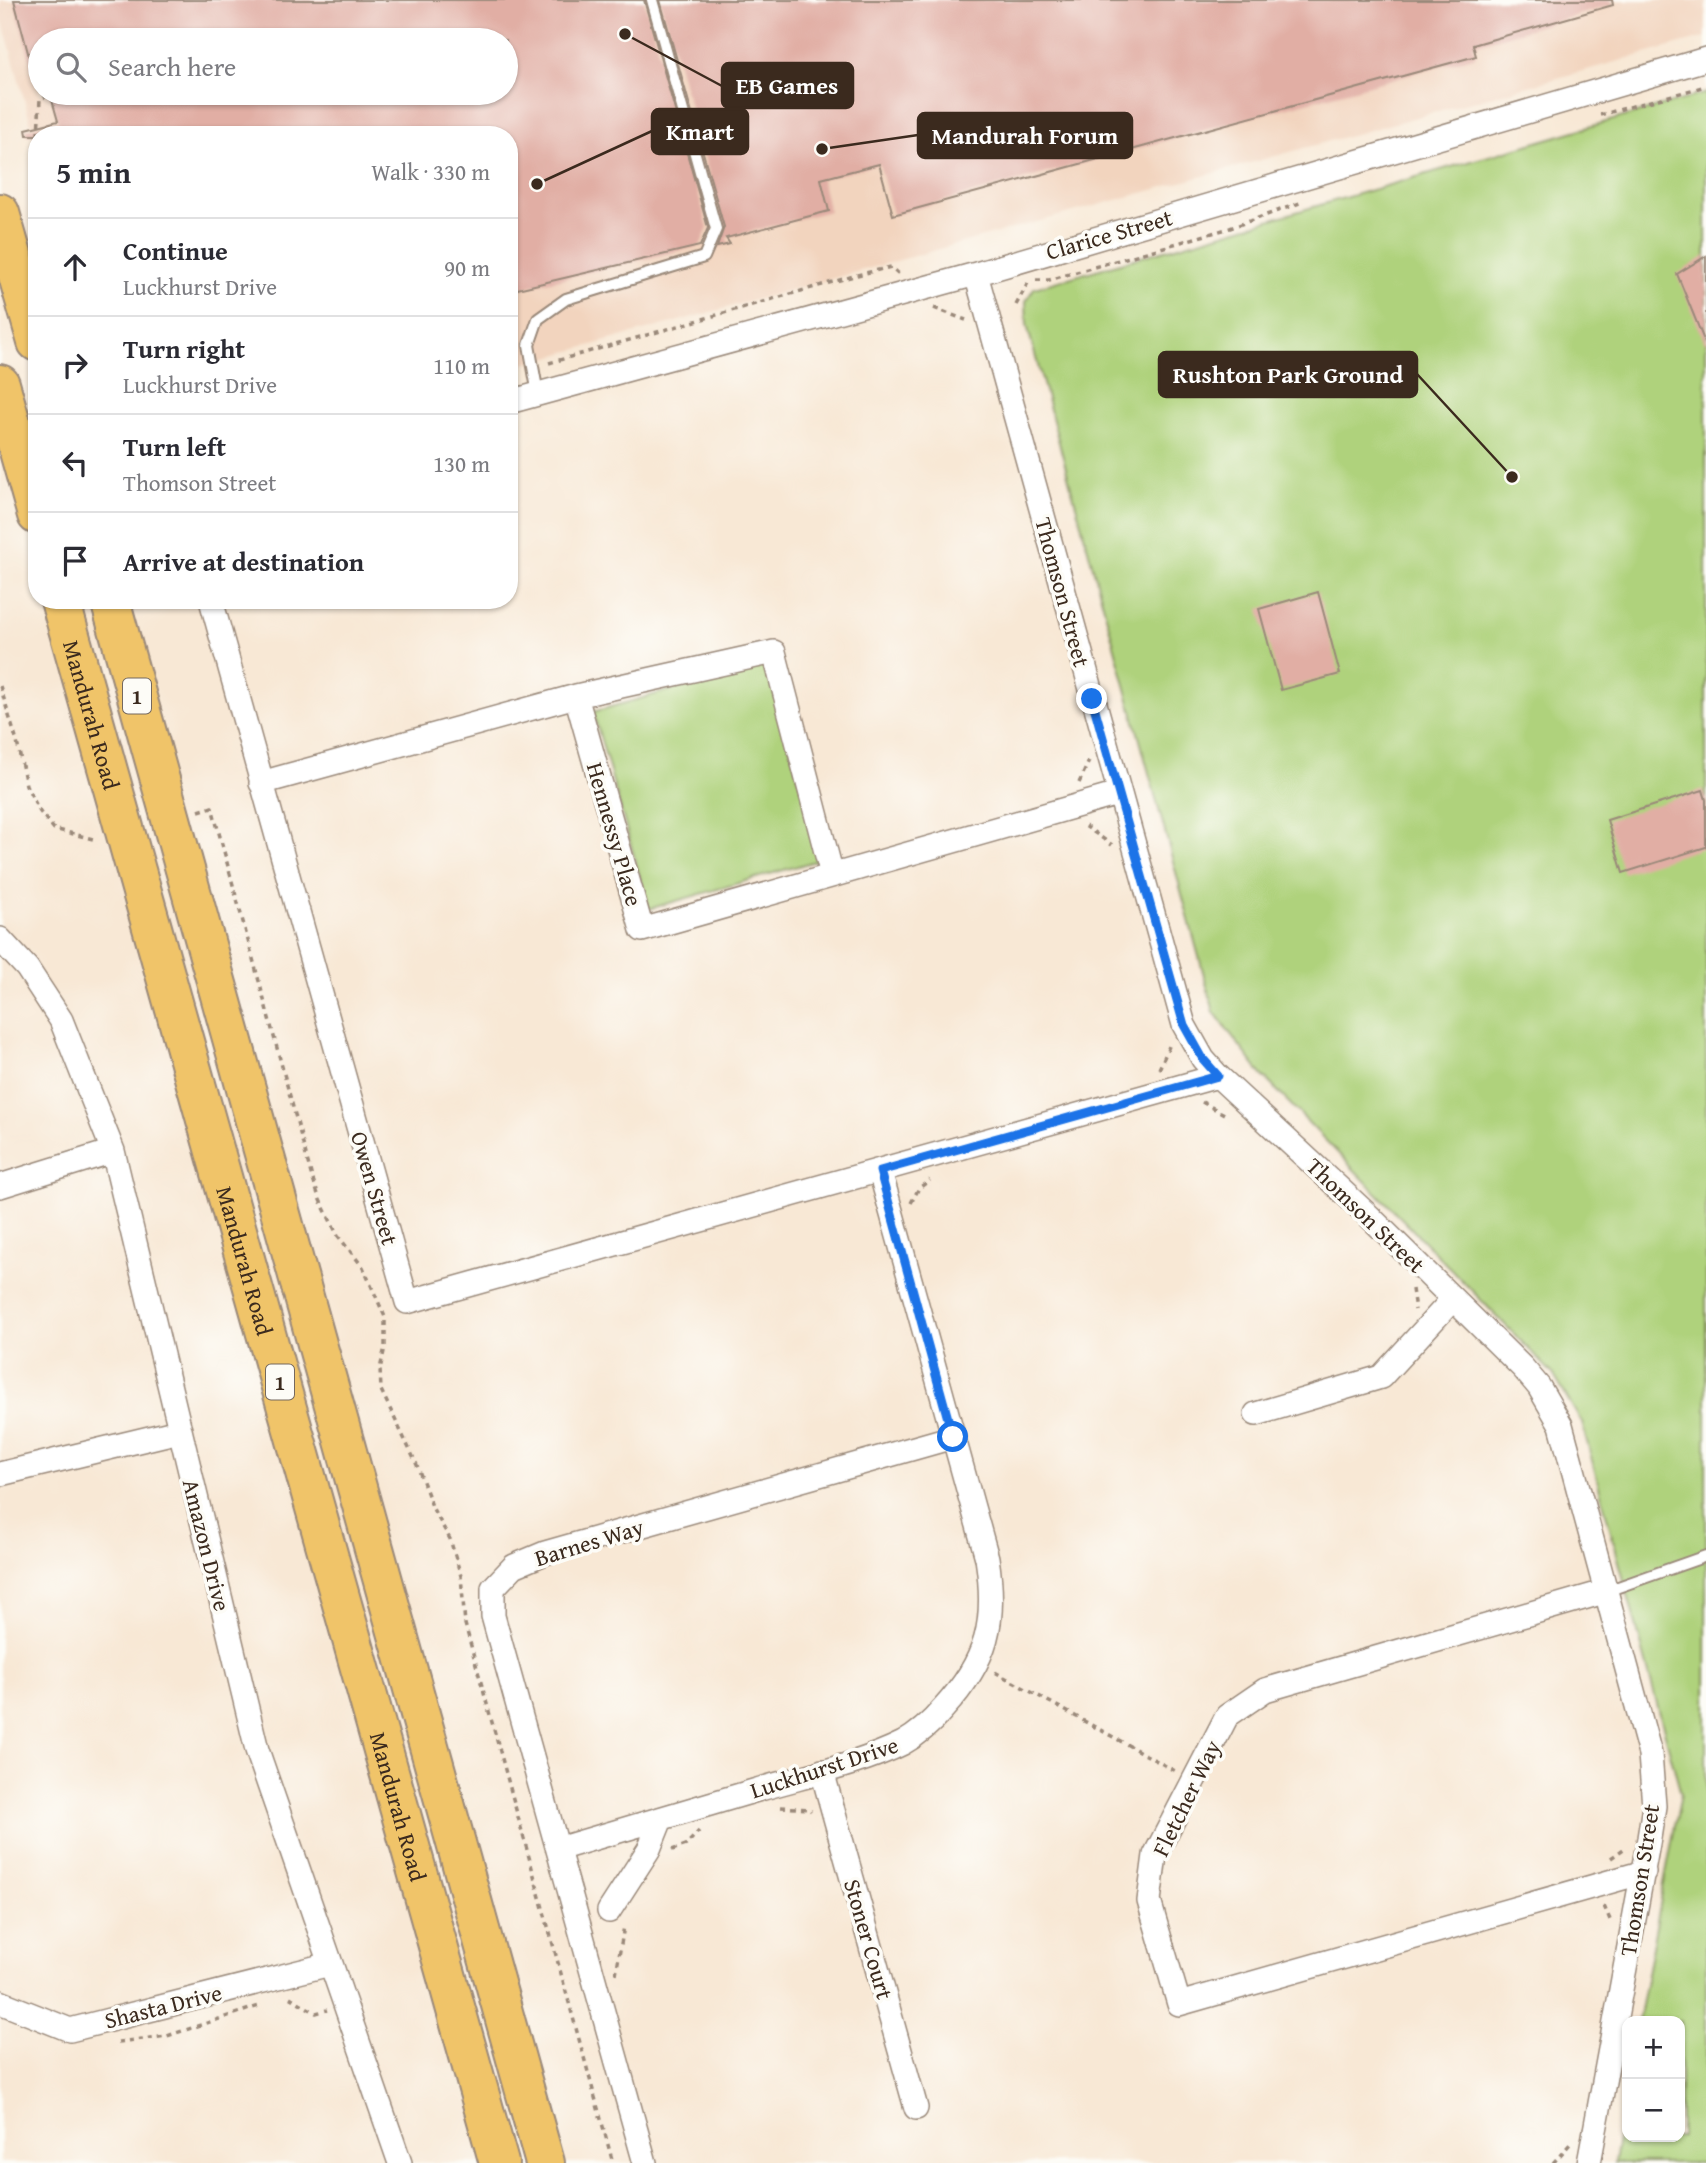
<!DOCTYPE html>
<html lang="en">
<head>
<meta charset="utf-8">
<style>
  :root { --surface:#fff; --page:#f7f7f7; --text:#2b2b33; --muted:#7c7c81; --line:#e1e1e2 }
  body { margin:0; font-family:"Gentium Book Plus",serif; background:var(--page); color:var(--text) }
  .controls { position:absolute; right:21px; bottom:21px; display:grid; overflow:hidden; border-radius:14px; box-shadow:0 2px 5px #0004 }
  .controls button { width:63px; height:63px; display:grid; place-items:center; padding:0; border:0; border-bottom:2px solid var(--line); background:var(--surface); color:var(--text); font:35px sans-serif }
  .stop { position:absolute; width:21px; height:21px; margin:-16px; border:5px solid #1a73e8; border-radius:50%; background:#fff }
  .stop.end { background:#1a73e8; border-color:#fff; box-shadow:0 2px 7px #0008 }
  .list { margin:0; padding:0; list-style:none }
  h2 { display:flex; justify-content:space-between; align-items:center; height:91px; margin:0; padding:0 28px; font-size:30px }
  h2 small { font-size:23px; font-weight:400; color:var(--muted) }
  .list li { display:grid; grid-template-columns:46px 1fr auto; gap:21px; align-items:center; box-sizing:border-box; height:98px; padding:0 28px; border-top:2px solid var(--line) }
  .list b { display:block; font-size:26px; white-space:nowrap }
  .list p { margin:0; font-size:23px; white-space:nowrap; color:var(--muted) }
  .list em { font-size:23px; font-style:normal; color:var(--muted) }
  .icon { flex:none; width:38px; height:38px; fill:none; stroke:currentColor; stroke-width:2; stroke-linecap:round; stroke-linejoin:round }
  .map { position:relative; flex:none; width:1706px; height:2163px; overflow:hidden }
  .search { position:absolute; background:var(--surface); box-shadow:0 2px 5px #0004; left:28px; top:28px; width:490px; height:77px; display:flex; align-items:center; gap:18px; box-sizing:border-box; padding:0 24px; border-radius:38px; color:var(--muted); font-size:26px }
  .panel { position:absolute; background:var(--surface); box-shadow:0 2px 5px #0004; left:28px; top:126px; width:490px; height:483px; border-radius:28px }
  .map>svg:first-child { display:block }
  .built { fill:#f2d4be; fill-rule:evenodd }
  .green { fill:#afd27b; stroke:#757e4c; stroke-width:2 }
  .building { fill:#e1aea4 }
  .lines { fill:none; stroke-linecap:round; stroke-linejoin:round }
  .lane-casing { stroke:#9a897a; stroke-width:14 }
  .street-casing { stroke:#9a897a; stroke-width:26 }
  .highway-casing { stroke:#9a897a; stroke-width:42 }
  .path { stroke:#9a897a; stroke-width:3.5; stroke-dasharray:5 5; stroke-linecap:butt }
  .lane { stroke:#fff; stroke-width:10 }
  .street { stroke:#fff; stroke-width:23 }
  .highway { stroke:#f0c469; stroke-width:38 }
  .route { stroke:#1a73e8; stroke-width:9 }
  .labels { text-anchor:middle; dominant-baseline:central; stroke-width:7; stroke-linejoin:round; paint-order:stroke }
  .shield { fill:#fdfcf7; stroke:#75695f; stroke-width:2 }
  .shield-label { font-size:21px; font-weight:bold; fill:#3b2a1e }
  .street-label { font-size:23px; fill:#3b2a1e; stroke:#fdfcf7 }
  .leader { fill:none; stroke:#3b2a1e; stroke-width:2.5 }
  .callout-dot { fill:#3b2a1e; stroke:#fdfcf7; stroke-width:2.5 }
  .callout { fill:#3b2a1e; stroke:#3b2a1e; stroke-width:2.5 }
  .callout-label { font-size:24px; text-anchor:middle; font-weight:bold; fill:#fff }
</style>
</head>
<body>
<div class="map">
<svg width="1706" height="2163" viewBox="0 0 1706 2163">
  <rect width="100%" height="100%" fill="#fdfcf7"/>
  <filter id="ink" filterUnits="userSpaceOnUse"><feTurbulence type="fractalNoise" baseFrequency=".0143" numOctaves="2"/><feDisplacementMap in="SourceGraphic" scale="14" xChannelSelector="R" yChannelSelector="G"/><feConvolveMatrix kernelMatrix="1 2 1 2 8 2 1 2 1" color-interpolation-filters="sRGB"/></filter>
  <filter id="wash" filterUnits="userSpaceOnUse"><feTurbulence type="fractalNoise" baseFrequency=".00686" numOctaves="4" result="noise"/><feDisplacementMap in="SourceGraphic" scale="28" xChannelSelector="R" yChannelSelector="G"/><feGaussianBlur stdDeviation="1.57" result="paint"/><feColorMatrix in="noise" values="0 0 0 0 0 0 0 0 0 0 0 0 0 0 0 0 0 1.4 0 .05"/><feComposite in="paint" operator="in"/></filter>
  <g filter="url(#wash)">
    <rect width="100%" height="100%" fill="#f8e8d5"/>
    <path class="built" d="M0,0H1706V37L509,368V135H37V146L0,11ZM40,40H506V93H40Z"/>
    <path class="green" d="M1706,93V2163H1614L1627,2081V2137H1680V2021H1638L1681,1794L1582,1423L1553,1374L1262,1075L1214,1012L1027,325L1026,301L1034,288Z
      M766,663L822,859L649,909L593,712Z"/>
    <g id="blocks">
      <path class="building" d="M14,0H644L708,228L700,246L509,291V135H27L26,129L58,121L50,93H506V40H40V78L35,79Z
        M660,0H1612L1613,5L1473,45L1476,56L893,215L879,164L821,179L829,211L726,238L730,244L717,247L724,227Z
        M1706,256V342L1705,343L1677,274Z
        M1318,592L1340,674L1281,690L1259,609Z
        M1703,790L1706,800V847L1623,873L1607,820Z"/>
    </g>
  </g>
  <g filter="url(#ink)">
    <use href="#blocks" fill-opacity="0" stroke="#9a897a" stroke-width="2"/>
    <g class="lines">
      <defs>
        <path id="lane" d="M538,394L529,345L538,319L566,299L704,257L716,229L652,0
          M1604,1592L1706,1556"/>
        <path id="street" d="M976,274L1184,1025L1203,1059L1218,1076L1369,1216L1523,1368L1539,1387L1561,1425L1650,1754L1654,1806L1649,1838L1589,2163
          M509,402L976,274L1706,59
          M211,600L407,1302L1218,1076
          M576,696L774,652L832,875
          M261,783L576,696L642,930L1118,794
          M0,939L27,968L61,1020L113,1151L257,1750L400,2163
          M0,1186L113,1151
          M1256,1414L1381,1377L1453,1299
          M0,1474L179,1431
          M1604,1592L1265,1690L1227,1716L1155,1855L1149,1901L1179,2004L1644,1872
          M822,1771L916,2108
          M558,1849C624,1829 691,1810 757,1790C804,1776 859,1765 903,1743C919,1734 932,1722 943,1709C988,1660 997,1622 987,1558L880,1171
          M609,1911L649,1849L661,1819
          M0,2002L70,2030L330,1964
          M645,2163L493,1616V1588L514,1566L545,1553L953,1437"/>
        <g id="highway">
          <path d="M0,213L37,342"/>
          <path d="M0,384L37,515"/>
          <path id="s1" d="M60,600L499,2163"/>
          <path d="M110,600L545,2163"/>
        </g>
      </defs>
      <use href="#lane" class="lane-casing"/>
      <use href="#street" class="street-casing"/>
      <use href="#highway" class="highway-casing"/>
      <path class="path" d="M1600,115L1706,86
        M38,135L40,99L54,93
        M1036,280H1049L1230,228L1300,203
        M1016,305L1029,281
        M934,308L966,320
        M549,363L857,275L891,267L899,274
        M509,374L518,372
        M0,686L17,742L26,785L40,812L54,829L97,840
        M1079,783L1089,761
        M199,811L212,807L311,1174L320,1200L338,1236L363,1267L385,1317V1347L380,1369L381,1390L417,1465L433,1509L450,1539L461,1576L465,1624L613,2163
        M1085,826L1112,845
        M1159,1069L1170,1044
        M1202,1102L1226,1115
        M911,1203L919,1188L930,1180
        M1412,1289L1415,1310
        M995,1672L1175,1771
        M781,1807L809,1809L811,1811
        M672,1850L686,1845L699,1831
        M1611,1858L1625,1848
        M1604,1906L1611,1922
        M616,1974L624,1926
        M290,1997L316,2013L327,2010
        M118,2042L167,2036L259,2006
        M1553,2163L1571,2143"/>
      <use href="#lane" class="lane"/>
      <use href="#street" class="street"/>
      <use href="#highway" class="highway"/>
    </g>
  </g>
  <g class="lines" filter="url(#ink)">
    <path class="route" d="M953,1437L880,1171L1218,1076L1203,1059L1184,1025L1092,699"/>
  </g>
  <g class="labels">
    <g class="shield">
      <rect x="123" y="678.5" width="28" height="35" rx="5"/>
      <rect x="266" y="1364.5" width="28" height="35" rx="5"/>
    </g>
    <g class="shield-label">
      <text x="137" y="696">1</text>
      <text x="280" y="1382">1</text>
    </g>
    <g class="street-label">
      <text transform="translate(1109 234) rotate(-16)">Clarice Street</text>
      <text transform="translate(1063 592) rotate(75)">Thomson Street</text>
      <text stroke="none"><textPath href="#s1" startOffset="119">Mandurah Road</textPath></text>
      <text transform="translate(615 834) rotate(74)">Hennessy Place</text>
      <text transform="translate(375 1188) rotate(74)">Owen Street</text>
      <text transform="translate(1366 1215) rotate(44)">Thomson Street</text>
      <text stroke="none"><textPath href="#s1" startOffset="686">Mandurah Road</textPath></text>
      <text transform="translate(589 1542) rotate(-17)">Barnes Way</text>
      <text transform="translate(207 1545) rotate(76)">Amazon Drive</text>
      <text transform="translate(824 1767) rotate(-18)">Luckhurst Drive</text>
      <text transform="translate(1186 1798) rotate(-64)">Fletcher Way</text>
      <text stroke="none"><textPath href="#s1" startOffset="1253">Mandurah Road</textPath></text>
      <text transform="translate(1639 1880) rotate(-81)">Thomson Street</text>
      <text transform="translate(869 1939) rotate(74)">Stoner Court</text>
      <text transform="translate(163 2006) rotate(-14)">Shasta Drive</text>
    </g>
  </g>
  <path class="leader" d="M625 34L722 86M537 184L652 131M822 149L918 135M1512 477L1417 374"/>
  <g class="callout-dot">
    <circle cx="625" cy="34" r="7"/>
    <circle cx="537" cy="184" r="7"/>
    <circle cx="822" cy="149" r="7"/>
    <circle cx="1512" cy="477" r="7"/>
  </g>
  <g class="callout">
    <rect x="722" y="63" width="131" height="45" rx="7"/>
    <rect x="652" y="109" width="96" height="45" rx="7"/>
    <rect x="918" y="113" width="214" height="45" rx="7"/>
    <rect x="1159" y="352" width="258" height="45" rx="7"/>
  </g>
  <g class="callout-label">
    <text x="787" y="94">EB Games</text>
    <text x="700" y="140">Kmart</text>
    <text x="1025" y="144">Mandurah Forum</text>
    <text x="1288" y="383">Rushton Park Ground</text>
  </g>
</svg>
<div class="controls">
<button>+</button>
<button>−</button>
</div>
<div class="stop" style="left:953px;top:1437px"></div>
<div class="stop end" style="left:1092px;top:699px"></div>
<div class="search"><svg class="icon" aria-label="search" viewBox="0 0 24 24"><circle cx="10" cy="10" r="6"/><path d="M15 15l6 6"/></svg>Search here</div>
<section class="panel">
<h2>5 min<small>Walk · 330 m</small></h2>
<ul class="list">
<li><svg class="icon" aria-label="ahead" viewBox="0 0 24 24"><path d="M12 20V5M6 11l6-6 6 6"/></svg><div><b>Continue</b><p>Luckhurst Drive</p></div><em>90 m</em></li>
<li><svg class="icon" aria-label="right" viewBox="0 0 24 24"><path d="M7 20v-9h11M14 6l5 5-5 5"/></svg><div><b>Turn right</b><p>Luckhurst Drive</p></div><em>110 m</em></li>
<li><svg class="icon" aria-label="left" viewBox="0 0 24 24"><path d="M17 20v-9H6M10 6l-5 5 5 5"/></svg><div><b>Turn left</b><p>Thomson Street</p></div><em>130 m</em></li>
<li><svg class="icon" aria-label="arrive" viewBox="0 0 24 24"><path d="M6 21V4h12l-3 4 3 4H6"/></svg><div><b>Arrive at destination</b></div></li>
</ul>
</section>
</div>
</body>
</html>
